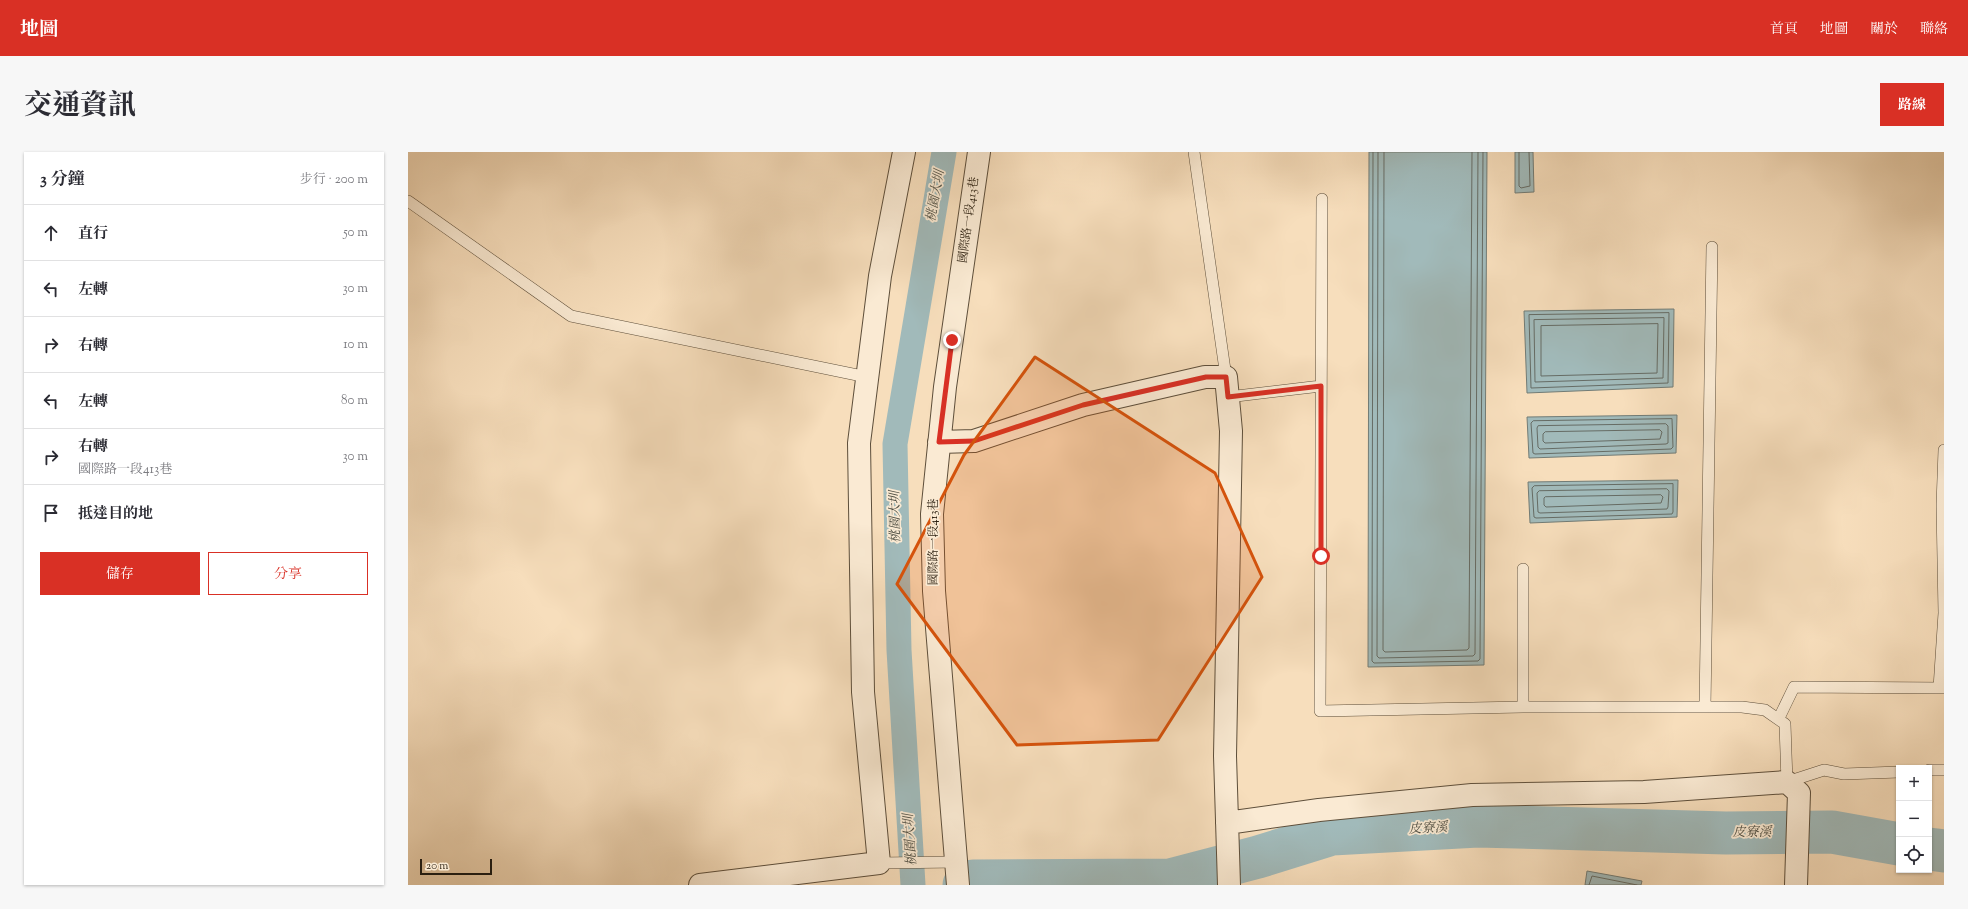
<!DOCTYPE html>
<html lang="zh-TW">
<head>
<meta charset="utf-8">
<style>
  :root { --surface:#fff; --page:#f7f7f7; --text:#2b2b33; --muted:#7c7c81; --line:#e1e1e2; --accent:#d93025 }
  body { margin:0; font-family:"Sorts Mill Goudy","Noto Serif TC",serif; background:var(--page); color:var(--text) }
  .controls { position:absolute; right:12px; bottom:12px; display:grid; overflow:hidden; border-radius:0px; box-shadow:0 1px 3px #0004 }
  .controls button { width:36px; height:36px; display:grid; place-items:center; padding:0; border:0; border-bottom:1px solid var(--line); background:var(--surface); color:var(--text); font:20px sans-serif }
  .scale { position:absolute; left:12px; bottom:10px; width:72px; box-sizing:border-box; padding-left:4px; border:2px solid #2b1f10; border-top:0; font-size:11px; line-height:14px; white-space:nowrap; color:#2b1f10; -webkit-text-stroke:3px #faead3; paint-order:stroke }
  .stop { position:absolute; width:12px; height:12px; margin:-9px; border:3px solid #d93025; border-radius:50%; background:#fff }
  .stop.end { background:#d93025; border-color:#fff; box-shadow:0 1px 4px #0008 }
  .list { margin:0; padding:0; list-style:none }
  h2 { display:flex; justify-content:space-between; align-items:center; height:52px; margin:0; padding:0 16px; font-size:17px }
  h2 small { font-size:13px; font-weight:400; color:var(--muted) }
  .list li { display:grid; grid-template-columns:26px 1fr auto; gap:12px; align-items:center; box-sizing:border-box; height:56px; padding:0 16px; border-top:1px solid var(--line) }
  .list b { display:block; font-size:15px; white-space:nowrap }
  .list p { margin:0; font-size:13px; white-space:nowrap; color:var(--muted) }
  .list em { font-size:13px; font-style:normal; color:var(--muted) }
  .actions { display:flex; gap:8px; padding:12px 16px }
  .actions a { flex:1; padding:9px 0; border:1px solid var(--accent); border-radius:0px; text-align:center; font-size:14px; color:var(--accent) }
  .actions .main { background:var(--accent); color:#fff }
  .icon { flex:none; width:22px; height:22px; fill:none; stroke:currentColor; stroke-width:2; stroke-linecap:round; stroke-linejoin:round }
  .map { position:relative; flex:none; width:1536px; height:733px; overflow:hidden; border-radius:0px }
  header { display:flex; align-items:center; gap:24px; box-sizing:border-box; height:56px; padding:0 20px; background:var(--accent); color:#fff }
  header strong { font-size:19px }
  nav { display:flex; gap:22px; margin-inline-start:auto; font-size:14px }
  .intro { display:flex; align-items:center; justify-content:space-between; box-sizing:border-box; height:96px; padding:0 24px }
  h1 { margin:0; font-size:28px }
  .button { padding:10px 18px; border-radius:0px; background:var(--accent); color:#fff; font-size:14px; font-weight:700 }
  main { display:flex; gap:24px; padding:0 24px }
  aside { flex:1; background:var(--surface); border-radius:0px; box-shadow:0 1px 3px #0004 }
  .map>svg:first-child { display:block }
  .water { fill:#a1baba; stroke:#727c76 }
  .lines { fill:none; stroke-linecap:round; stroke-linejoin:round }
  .shore { stroke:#666c65; stroke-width:1 }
  .canal { stroke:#a1baba; stroke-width:25 }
  .river { stroke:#a1baba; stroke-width:43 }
  .service-casing { stroke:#5e4f3b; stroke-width:12 }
  .minor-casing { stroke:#5e4f3b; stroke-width:24 }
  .service { stroke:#faead3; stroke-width:11 }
  .minor { stroke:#faead3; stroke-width:22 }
  .route { stroke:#d93025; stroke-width:5 }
  .marked { fill:#d5530c; fill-opacity:0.2; stroke:#d5530c; stroke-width:3; stroke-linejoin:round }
  .labels { text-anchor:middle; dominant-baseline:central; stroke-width:3.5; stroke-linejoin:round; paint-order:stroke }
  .street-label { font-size:12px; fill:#2b1f10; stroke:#faead3 }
  .water-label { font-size:13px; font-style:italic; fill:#4e4e43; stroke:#faead3 }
</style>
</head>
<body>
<header>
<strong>地圖</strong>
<nav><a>首頁</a><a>地圖</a><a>關於</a><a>聯絡</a></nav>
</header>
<div class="intro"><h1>交通資訊</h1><a class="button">路線</a></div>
<main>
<aside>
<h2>3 分鐘<small>步行 · 200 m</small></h2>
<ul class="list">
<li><svg class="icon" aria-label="ahead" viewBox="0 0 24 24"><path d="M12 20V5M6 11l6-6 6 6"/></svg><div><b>直行</b></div><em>50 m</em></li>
<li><svg class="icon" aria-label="left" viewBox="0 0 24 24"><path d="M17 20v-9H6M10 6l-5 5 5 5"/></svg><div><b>左轉</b></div><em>30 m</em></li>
<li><svg class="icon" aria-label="right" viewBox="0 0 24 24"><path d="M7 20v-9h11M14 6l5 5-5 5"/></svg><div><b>右轉</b></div><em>10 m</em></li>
<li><svg class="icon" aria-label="left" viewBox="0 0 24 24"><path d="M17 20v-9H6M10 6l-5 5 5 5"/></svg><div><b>左轉</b></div><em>80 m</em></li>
<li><svg class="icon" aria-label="right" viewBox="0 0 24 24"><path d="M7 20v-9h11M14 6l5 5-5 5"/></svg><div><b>右轉</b><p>國際路一段413巷</p></div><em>30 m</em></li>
<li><svg class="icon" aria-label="arrive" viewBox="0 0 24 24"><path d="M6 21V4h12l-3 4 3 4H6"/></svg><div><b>抵達目的地</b></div></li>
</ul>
<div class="actions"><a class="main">儲存</a><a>分享</a></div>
</aside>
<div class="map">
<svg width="1536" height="733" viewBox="0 0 1536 733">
  <rect width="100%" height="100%" fill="#f7debc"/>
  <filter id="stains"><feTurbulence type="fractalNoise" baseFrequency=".005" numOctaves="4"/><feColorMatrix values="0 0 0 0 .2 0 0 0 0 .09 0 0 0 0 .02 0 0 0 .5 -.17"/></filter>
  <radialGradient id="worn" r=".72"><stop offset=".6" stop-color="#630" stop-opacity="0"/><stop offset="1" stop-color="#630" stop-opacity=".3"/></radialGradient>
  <path class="water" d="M961,0H1079L1076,513L960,515Z
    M1107,0H1125L1126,40L1107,41Z
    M1266,157L1265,235L1119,241L1116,159Z
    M1269,263L1268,301L1121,306L1119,265Z
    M1270,328L1269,365L1122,371L1120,330Z
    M1179,719L1234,729L1233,733H1177Z"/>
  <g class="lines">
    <path class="shore" d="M965,0L964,509L966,511L1070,509L1072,507L1075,0
      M970,0L969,504L971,506L1065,504L1067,502L1070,0
      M976,0L975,498L977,500L1059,498L1061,496L1064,0
      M1111,0V34L1113,36L1122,34L1121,0
      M1261,161L1260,231L1123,236L1121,163Z
      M1256,166L1255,226L1127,230L1126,168Z
      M1250,172L1249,221L1133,224V174Z
      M1264,267L1265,295L1263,297L1127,302L1125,301L1123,271L1125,269Z
      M1258,272L1260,274V291L1258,292L1132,297L1130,295L1129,276L1130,274Z
      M1252,278L1254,280L1252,287L1137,291L1135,289V282L1137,280Z
      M1265,332V360L1264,362L1128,366L1126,365L1124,336L1126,334Z
      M1259,337L1261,339L1260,355L1259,357L1132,361L1130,360L1129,341L1131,339Z
      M1253,343L1255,345L1253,351L1138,355L1136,353V346L1137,345Z
      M1181,733L1184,724L1229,733"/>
    <path class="canal" d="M505,733L491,498L487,292L536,0"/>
    <path class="river" d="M1521,697L1536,699
      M556,733L565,729L762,728L850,705L924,682L1070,674L1318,681L1424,680L1491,692"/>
    <defs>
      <path id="service" d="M786,0L818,225
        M914,47L912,559L1115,555H1334L1357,558L1377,572L1379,630L1416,618L1436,622L1491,620
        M0,49L163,164L459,225
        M820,245L913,234
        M1536,298L1534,353H1536
        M1534,353L1536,461
        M1531,536L1536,461
        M1115,555V417
        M1297,555L1304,95
        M1371,566L1386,535L1536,536
        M1521,618H1536
        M471,711L549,710"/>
      <path id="minor" d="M531,290L566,289L675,253L797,225H818L823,279L817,604L821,733
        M819,671L911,658L1064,643L1236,640L1379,630L1391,641L1388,733
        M292,733L471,711L455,540L451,291L472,124L496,0
        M550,733L526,439L524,362L537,235L571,0"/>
    </defs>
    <use href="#service" class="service-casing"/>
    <use href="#minor" class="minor-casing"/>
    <use href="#service" class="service"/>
    <use href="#minor" class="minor"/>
  </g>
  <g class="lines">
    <path class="route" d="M544,188L531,290L566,289L675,253L798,225H818L820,245L913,234V404"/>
  </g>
  <path class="marked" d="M627,205L807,321L854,425L750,588L609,593L489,432L556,303Z"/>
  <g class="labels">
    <g class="street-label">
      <text transform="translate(561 68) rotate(-82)">國際路一段413巷</text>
      <text transform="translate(526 390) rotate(-90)">國際路一段413巷</text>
    </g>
    <g class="water-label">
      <text transform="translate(528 44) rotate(-80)">桃園大圳</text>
      <text transform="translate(488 365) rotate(-91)">桃園大圳</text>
      <text transform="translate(1020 677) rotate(-3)">皮寮溪</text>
      <text x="1344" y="681">皮寮溪</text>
      <text transform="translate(503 688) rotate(-94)">桃園大圳</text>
    </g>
  </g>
  <rect width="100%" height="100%" filter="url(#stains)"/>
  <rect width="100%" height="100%" fill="url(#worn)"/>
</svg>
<div class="controls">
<button>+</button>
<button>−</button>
<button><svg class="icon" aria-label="locate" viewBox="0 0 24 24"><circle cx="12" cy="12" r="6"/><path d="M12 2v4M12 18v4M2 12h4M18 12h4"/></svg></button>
</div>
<div class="scale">20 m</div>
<div class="stop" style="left:913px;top:404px"></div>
<div class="stop end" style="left:544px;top:188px"></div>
</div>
</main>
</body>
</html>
